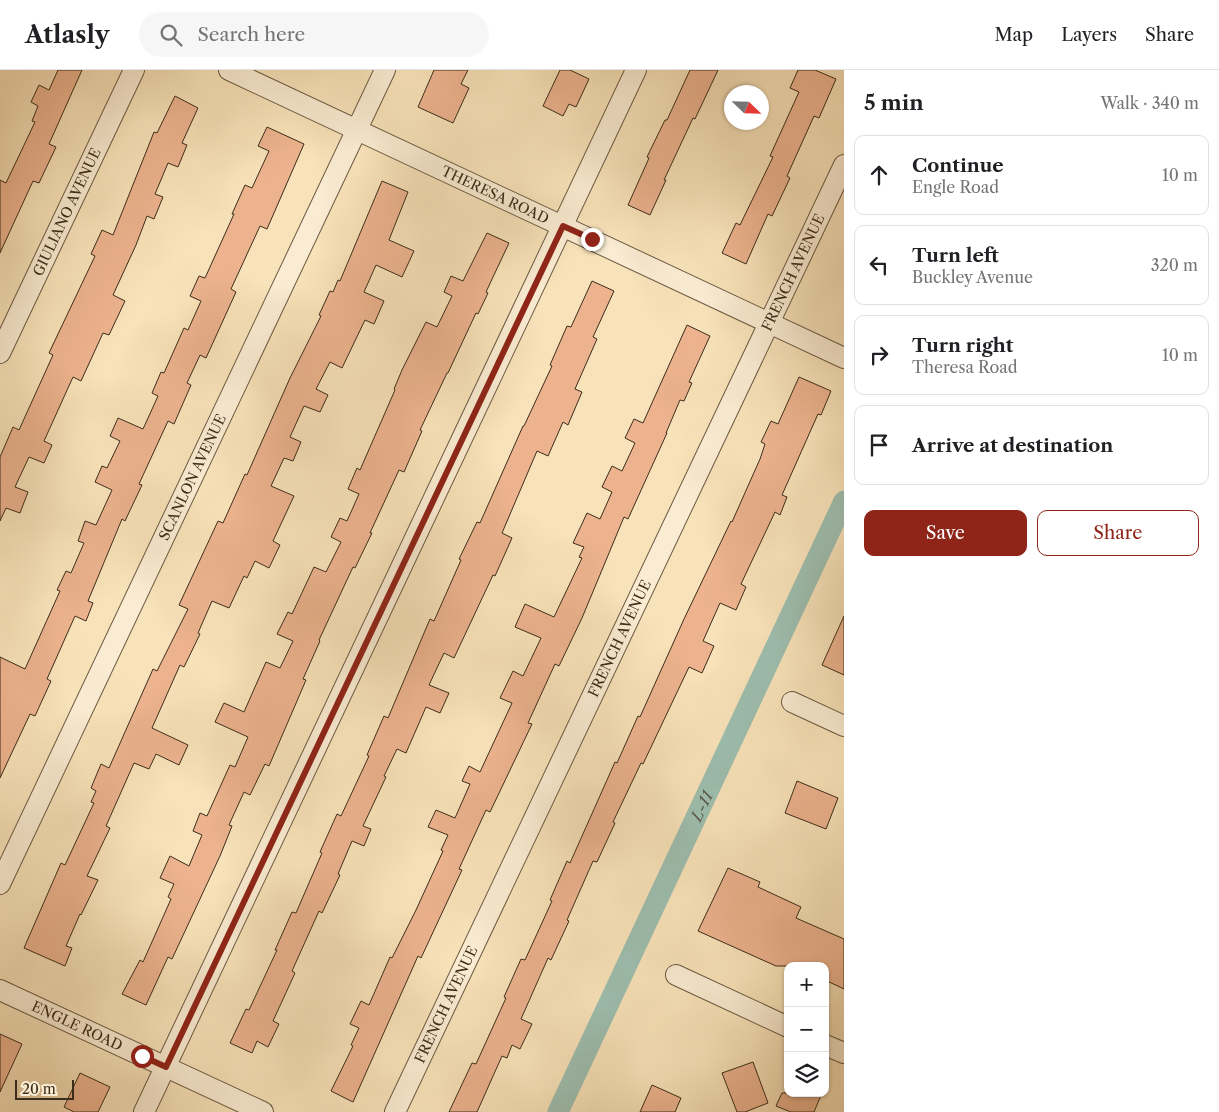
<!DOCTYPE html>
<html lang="en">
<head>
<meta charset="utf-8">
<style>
  :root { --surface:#fff; --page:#f6f6f6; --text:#202124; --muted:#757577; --line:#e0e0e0; --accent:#8f2418 }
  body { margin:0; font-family:"Libre Caslon Text",serif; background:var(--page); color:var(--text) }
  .controls { position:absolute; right:15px; bottom:15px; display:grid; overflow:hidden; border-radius:10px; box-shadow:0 1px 4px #0004 }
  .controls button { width:45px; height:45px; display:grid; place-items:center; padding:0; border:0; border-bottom:1px solid var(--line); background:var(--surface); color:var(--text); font:25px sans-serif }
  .compass { position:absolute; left:724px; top:15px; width:45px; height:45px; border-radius:50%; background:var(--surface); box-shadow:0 1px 4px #0004; rotate:113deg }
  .scale { position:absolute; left:15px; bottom:12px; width:59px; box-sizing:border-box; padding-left:5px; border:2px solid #3c2d1b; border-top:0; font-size:14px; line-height:18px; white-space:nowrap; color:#3c2d1b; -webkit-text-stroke:4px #faecd2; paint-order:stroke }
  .stop { position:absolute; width:15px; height:15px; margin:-11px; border:4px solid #8f2418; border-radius:50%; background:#fff }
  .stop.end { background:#8f2418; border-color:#fff; box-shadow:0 1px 5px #0008 }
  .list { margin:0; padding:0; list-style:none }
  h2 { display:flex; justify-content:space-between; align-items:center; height:65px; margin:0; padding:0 20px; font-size:21px }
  h2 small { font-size:16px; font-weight:400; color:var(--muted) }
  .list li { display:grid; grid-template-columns:32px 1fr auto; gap:15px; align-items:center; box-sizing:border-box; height:80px; margin:0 10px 10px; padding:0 10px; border:1px solid var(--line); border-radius:10px }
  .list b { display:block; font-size:19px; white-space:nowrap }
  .list p { margin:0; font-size:16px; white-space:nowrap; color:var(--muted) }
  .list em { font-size:16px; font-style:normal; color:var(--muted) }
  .actions { display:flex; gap:10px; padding:15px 20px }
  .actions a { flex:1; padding:11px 0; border:1px solid var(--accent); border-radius:10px; text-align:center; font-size:18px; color:var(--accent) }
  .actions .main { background:var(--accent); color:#fff }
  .icon { flex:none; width:28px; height:28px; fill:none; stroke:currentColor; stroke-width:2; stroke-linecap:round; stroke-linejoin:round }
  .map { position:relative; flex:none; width:844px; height:1042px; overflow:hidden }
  header { display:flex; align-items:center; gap:30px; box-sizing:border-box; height:70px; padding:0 25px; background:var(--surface); border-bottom:1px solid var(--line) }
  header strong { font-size:24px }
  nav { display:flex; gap:28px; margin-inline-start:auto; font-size:18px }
  .search { width:350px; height:45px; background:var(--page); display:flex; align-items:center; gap:12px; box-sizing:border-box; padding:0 18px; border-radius:28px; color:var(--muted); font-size:19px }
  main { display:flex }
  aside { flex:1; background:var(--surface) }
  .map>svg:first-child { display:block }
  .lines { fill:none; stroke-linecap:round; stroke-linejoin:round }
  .canal { stroke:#9dbeaf; stroke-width:21 }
  .building { fill:#ecb38e; stroke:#3c2d1b }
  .minor-casing { stroke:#6b5a42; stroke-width:22 }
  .minor { stroke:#faecd2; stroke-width:20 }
  .route { stroke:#8f2418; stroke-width:6 }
  .labels { text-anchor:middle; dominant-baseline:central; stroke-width:5; stroke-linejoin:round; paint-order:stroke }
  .street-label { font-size:14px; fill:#3c2d1b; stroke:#faecd2 }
  .water-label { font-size:15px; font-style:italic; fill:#545140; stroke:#faecd2 }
</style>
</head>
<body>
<header>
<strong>Atlasly</strong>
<div class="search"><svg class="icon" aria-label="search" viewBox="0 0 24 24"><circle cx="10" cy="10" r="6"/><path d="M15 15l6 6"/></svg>Search here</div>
<nav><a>Map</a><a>Layers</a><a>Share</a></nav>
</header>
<main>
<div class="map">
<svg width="844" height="1042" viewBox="0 0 844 1042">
  <rect width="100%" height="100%" fill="#f8e2b9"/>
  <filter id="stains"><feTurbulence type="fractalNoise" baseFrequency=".004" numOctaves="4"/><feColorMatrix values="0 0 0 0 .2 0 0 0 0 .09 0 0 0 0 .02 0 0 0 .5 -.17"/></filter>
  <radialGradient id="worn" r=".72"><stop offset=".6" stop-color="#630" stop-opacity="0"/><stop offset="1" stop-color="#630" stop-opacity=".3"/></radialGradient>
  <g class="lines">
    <path class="canal" id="s1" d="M558,1042L844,431"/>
  </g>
  <path class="building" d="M58,0H82L49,74L56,77L39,113L33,111L0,183V110L6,113L35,52L32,51L38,36L31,32L39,15L49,20Z
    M434,0H468L461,14L469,18L453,53L418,37Z
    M560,0H570L589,9L576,37L569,34L563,46L543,36Z
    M690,0H718L695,49L693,48L664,110H666L650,145L628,135L649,88L647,87L665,50H667Z
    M798,0H815L836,9L819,48L814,46L787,106L790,108L772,146L768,144L746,194L722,183L736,153L740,155L773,87L770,86L799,22L790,18Z
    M175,26L198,38L182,73L187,75L178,97L168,93L155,124L163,127L154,149L147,146L136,175L113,225L125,231L109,265L103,263L81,311L73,307L44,371L52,375L44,393L29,387L15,417L28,422L20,443L6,438L0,451V387L13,357L19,360L53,285L49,283L95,186L91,184L102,160L113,165L154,62L157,63Z
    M267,57L304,74L267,159L260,156L231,219L236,222L206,288L200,285L187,313L191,315L174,354L168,351L139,414L142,415L125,451L122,449L88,531L93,533L86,551L75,546L47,609L51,611L35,646L30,644L0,708V587L25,599L60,521L57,520L66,501L71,503L84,473L78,471L85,451L96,455L112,420L95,412L102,396L107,398L120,371L110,366L118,348L143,359L158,326L152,323L161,302L164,303L184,258L188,260L201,231L190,226L199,206L205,208L234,144H232L245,115L252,118L269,81L258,76Z
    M382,111L408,122L389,170L414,181L402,207L376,195L364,222L384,231L374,254L365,250L342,298L330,292L316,319L328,325L320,342L304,336L290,367L301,372L293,391L284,388L271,416L294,426L273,471L280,475L269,498L255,491L247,508L244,506L229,538L212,531L198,563L200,564L184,597L180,595L152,658L188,675L179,695L156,684L149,699L134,693L106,756L110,758L87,806L98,810L81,845L80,844L66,876L72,878L65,896L24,878L61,793L65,795L94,733L91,732L96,721L91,718L101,694L109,698L153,599L157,601L188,539L179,535L218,451L223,453L245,404L247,405L290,308L321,246L319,245L330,221L333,222L338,210L340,211Z
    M487,163L509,173L486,222L488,223L478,244L476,243L448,303H447L420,360L422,361L404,402L399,400L370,463H372L355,498L353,497L319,570L320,571L303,609L306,610L269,696L265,694L250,725L244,722L229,755L232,756L220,786L172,889L168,887L146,935L122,924L140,890L143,892L171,829L168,827L174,814L160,808L170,786L189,796L202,765L193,761L200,743L207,746L230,695L235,697L248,667L215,652L224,633L244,642L266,592L280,598L293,571L277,564L288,542L292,544L314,497L326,502L341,472L331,467L340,448L347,451L359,424L348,419L357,398L360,400L395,320L394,319L402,300L426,252L437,257L452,226L444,222L451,206L463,211Z
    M592,211L614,221L593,267L597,269L575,319L582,322L568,355L563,352L548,386L537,381L502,463L512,468L495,506L493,505L454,588L444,583L429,615L449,623L440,643L426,637L406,683L397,679L384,706L386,707L363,756L371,759L364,776L352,771L338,804L340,805L332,822L322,843L319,841L292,901L295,903L273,951L279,954L268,977L257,971L252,983L230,973L246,939L249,940L277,880H275L292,842L296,843L322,783L320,782L337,744L341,746L369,686L367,685L384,646L388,648L430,549L434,551L461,490L459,489L477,452L480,453L523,356H524L552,296L550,295L567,256L571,257Z
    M687,255L710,266L689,312L692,313L684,331L680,330L666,363H667L628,449L624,447L582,548L559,596L555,594L528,653L532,654L490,742L486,740L459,799L462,800L421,888L418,886L353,1032L331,1021L353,976L351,975L359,958L350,954L361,931L369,935L390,887L392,888L416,840L443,781L441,780L448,765L428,757L436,740L455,748L470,714L462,711L469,696L480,702L512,633L500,628L513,601L523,606L541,568L515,557L525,534L554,547L582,488L579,487L584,477L573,473L587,443L600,449L612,422L602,417L612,396L622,401L635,373L625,368L634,349L643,353Z
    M799,307L831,321L821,345L818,344L782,425L787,427L780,445L775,442L741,514L746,517L736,540L720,533L703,571L714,576L702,603L689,597L643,694L641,693L613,752L615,753L597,792L593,791L567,850L569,851L551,890L548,888L521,949L532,954L520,979L512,975L507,988L502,986L477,1042H449L472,993L476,994L506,928L504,927L521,889L525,890L552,831L550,830L567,791L570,793L615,692L617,693L638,646L640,647L684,549L731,451L732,452L760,389L765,374L761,372L771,351L778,354Z
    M844,546V605L822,595Z
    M797,711L838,728L826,759L785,743Z
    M728,798L760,812L758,817L801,837L796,848L844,869V919L825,910V896H776L698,861Z
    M0,964L22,974L0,1022Z
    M753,992L768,1033L745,1042H737L722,1003Z
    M80,1003L110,1017L98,1042H74L64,1037Z
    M652,1015L681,1028L675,1042H640Z
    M782,1023H822L814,1042H791L776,1036Z"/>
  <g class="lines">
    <defs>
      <g id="minor">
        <path id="s2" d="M229,0L844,288"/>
        <path id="s3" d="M0,283L134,0"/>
        <path d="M792,632L844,656"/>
        <path id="s4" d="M0,814L385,0"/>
        <path d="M676,905L788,957"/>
        <path id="s5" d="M0,920L263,1042"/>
        <path d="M825,975L844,983"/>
        <path d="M144,1042L636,0"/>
        <path id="s6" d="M395,1042L844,95"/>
      </g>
    </defs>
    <use href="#minor" class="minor-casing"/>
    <use href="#minor" class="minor"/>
  </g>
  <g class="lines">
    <path class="route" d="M142,986L166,997L563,156L592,169"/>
  </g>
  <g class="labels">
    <g class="street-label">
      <text stroke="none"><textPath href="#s2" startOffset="294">THERESA ROAD</textPath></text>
      <text stroke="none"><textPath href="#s3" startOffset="156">GIULIANO AVENUE</textPath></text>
      <text stroke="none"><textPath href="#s6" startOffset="929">FRENCH AVENUE</textPath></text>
      <text stroke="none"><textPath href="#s4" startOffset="450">SCANLON AVENUE</textPath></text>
      <text stroke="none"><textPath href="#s6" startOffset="524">FRENCH AVENUE</textPath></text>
      <text stroke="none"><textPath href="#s6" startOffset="119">FRENCH AVENUE</textPath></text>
      <text stroke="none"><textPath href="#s5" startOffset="85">ENGLE ROAD</textPath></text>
    </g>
    <g class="water-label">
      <text stroke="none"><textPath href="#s1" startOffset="338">L-11</textPath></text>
    </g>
  </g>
  <rect width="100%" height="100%" filter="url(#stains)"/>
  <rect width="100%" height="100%" fill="url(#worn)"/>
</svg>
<div class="controls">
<button>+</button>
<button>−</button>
<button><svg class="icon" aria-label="layers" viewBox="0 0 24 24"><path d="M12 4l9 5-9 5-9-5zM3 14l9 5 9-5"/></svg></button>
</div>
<svg class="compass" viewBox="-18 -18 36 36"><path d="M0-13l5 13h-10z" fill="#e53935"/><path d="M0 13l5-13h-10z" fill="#757577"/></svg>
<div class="scale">20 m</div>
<div class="stop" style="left:142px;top:986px"></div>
<div class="stop end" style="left:592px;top:169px"></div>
</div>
<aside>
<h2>5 min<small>Walk · 340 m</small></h2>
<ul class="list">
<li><svg class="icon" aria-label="ahead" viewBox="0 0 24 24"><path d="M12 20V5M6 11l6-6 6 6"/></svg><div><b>Continue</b><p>Engle Road</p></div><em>10 m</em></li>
<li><svg class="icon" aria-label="left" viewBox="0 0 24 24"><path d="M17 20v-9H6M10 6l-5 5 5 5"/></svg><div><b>Turn left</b><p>Buckley Avenue</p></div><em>320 m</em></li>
<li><svg class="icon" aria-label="right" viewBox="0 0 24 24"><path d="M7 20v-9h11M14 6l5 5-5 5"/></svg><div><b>Turn right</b><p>Theresa Road</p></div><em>10 m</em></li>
<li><svg class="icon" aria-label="arrive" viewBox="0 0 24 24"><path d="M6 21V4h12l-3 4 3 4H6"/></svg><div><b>Arrive at destination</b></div></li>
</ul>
<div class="actions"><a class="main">Save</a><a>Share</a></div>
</aside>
</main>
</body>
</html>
